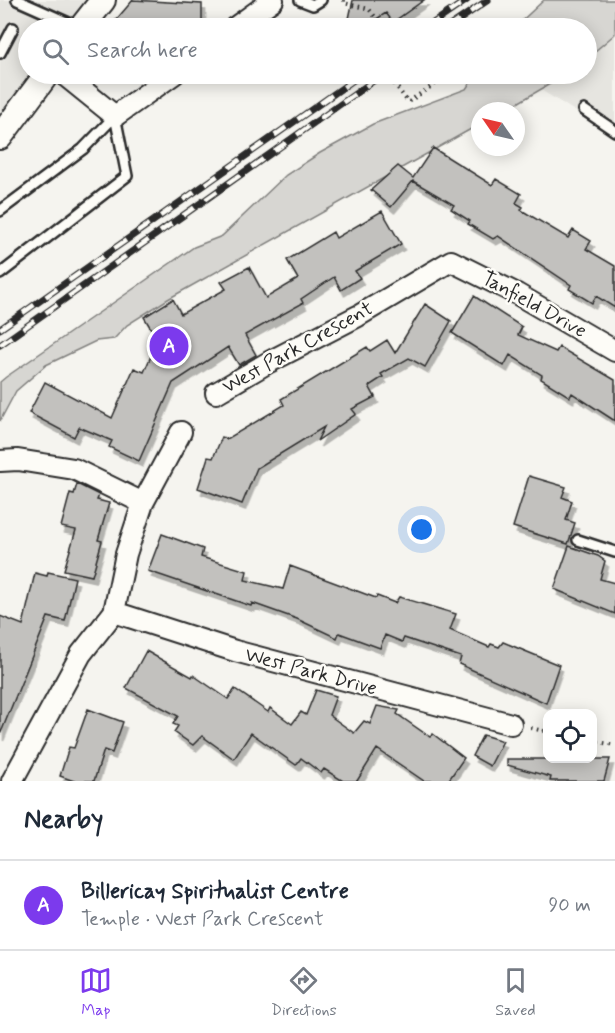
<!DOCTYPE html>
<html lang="en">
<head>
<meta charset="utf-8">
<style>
  :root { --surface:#fff; --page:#f6f6f7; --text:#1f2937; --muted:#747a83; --line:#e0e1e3; --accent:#7c3aed }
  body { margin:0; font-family:Mynerve,sans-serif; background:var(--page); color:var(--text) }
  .controls { position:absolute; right:18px; bottom:18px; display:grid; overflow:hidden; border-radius:12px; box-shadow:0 3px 15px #0003 }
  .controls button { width:54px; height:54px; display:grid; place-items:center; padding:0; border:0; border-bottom:2px solid var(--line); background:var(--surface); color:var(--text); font:30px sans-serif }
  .compass { position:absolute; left:471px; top:102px; width:54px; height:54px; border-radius:50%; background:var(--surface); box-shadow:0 3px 15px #0003; rotate:304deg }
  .you { position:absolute; left:422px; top:530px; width:21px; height:21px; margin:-15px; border:4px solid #fff; border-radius:50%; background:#1a73e8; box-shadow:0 0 0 9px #1a73e833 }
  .badge { display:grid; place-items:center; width:39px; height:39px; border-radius:50%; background:var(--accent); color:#fff; font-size:20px; font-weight:700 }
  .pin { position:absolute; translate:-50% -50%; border:3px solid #fff; box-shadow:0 2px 6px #0006 }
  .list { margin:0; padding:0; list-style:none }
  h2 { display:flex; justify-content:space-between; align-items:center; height:78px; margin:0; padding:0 24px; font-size:26px }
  h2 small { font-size:20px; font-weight:400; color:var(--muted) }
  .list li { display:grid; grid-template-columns:39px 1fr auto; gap:18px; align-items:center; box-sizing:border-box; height:90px; padding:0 24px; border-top:2px solid var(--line) }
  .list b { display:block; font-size:22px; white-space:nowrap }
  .list p { margin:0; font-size:20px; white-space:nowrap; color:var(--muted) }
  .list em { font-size:20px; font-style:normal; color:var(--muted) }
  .icon { flex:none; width:33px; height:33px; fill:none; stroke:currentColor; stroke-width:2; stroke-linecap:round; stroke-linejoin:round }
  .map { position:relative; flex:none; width:615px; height:781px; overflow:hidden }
  .search { position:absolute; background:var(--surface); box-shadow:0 3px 15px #0003; left:18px; right:18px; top:18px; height:66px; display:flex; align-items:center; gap:15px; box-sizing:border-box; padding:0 21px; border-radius:33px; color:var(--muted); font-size:22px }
  .sheet { height:168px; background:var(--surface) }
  nav { display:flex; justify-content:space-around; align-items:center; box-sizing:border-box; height:84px; border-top:2px solid var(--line); background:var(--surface); font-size:16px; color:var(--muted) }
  nav a { display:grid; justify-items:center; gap:3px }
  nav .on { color:var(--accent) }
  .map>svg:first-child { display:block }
  .built { fill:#e6e5e0 }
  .green { fill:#d7d6d2; stroke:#81807e; stroke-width:1.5 }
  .building { fill:#c2c1be; stroke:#2b2b2b; stroke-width:1.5; filter:url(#shadow) }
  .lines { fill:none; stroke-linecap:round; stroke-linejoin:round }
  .service-casing { stroke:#2b2b2b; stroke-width:14 }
  .minor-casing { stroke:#2b2b2b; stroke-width:24 }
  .tertiary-casing { stroke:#2b2b2b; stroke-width:28 }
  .path { stroke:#2b2b2b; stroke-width:4; stroke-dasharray:1.5 4.5; stroke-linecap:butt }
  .service { stroke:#fdfcf7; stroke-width:9 }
  .minor { stroke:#fdfcf7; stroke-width:20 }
  .tertiary { stroke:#fdfcf7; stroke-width:24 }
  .rail-casing { stroke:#2b2b2b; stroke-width:7 }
  .rail { stroke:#fdfcf7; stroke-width:4.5; stroke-dasharray:14; stroke-linecap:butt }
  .labels { text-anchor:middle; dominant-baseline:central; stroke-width:5; stroke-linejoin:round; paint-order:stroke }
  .street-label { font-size:20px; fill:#2b2b2b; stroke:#fdfcf7 }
</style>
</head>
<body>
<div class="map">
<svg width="615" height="781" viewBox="0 0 615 781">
  <defs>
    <filter id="shadow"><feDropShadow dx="3.5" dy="6" stdDeviation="0" flood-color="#0004"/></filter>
  </defs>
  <rect width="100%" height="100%" fill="#f5f4ef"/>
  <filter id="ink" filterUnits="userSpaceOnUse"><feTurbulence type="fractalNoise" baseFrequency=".0167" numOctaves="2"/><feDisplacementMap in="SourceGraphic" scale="12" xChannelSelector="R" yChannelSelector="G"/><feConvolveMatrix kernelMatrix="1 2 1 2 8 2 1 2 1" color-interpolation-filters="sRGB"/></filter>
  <g filter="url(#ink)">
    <path class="built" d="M0,0H103L81,28H28V74H42L0,116Z
      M615,31V136L541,90L562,74H586L587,54Z"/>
    <path class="green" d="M544,0H615V34L587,58L586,28H514Z
      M476,74H567L504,111H480V124L168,299L127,325L114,339L96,341L46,365L16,391L0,421V382L6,377L194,247L222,236L286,175L320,153L373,124L466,89Z"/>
    <path class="building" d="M133,0L202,4V21L192,28H109Z
      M353,0H424L393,22L386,13L362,28H347Z
      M433,148L492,185L496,179L521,194L516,203L523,207L521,210L568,238L573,230L591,241L586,249L615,266V308L596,296L592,303L569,289L571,285L498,236L493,239L468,224L470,221L451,209L454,205L413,181L391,207L371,190L398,166L413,178Z
      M382,211L401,244L355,271L360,278L341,290L334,277L301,299L303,303L245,335L256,355L239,365L228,347L173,383L139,461L109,447L112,441L79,427L74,437L29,413L45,382L112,418L134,368L144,372L158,340L144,317L173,299L181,314L226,289L221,282L249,267L266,298L298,279L287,260L333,232L336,238Z
      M474,296L522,327L518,335L556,352L559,347L615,380V421L572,393L570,397L541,379L542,375L510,355L504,366L452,333Z
      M425,304L451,321L425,367L409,358L381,374L383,377L369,386L375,397L352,409L356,414L317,441L324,427L257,468L242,504L198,488L208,457L213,458L222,437L227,439L284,405L281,399L367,347L370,351L387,340L395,353Z
      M529,476L566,487L562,497L572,501L566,520L575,523L568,544L513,527Z
      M77,484L99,495L97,500L109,503L98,540L102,541L92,576L64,570L76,530L61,527L70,493L74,494Z
      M162,534L203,549L201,557L247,571L245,580L283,589L290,566L376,598L377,596L395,603L399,597L456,614L450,630L489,647L491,644L499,647L503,642L559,665L546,703L459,664L461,657L404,638L402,642L385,635L380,648L339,633L337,638L297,619L252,603L251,606L148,571Z
      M569,546L598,556L605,561L600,579L615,583V614L554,589Z
      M48,572L75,578L65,621L48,617L0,735V616L23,625L35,573L47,576Z
      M146,651L192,677L193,675L228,699L235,689L268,712L270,708L292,724L301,712L306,715L316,690L336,696L329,715L354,733L364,721L370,724L377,706L399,710L397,714L430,737L433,734L464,758L448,781H424L377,749L357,781H343L324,769L321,773L301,758L296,765L251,733L234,759L202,736L193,745L174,732L178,726L173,724L178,716L126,688Z
      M88,709L123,722L112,753L104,750L94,781H74L60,776L69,747L74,748Z
      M483,735L503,741L490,766L472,756Z
      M507,759H610L604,781H550L551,777L507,765Z"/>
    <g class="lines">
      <defs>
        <path id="service" d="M17,0L80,28
          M300,0L313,5L321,0
          M0,53L13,28
          M584,110L615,131
          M0,211L83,149L115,116
          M0,274L127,176L115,116
          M578,540L615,552"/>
        <path id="minor" d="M234,28L273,0
          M63,74L115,116L174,74
          M216,393L269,362L358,316L451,261L517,294L615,351
          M0,461L18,460L74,469L143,503
          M114,612L235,651L511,724
          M12,781L81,654L114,612L126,554L143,503L181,432"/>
        <path id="tertiary" d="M81,28L103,0
          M0,137L47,74"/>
      </defs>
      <use href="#service" class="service-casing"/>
      <use href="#minor" class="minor-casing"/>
      <use href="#tertiary" class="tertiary-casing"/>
      <path class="path" d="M344,0V3L369,9L384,28
        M335,74L336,76L341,74
        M387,74L408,102L450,74
        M531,728L548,732
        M592,741L615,745"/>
      <use href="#service" class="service"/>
      <use href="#minor" class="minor"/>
      <use href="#tertiary" class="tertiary"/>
      <defs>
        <path id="rail" d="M426,28L467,0
          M447,28L488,0
          M0,329L362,74
          M0,345L383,74"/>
      </defs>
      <use href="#rail" class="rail-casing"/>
      <use href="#rail" class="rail"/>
    </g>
  </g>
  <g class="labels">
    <g class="street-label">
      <text transform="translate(534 305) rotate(29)">Tanfield Drive</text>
      <text transform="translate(298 348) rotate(-29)">West Park Crescent</text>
      <text transform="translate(311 672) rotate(15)">West Park Drive</text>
    </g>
  </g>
</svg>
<div class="controls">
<button><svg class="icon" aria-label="locate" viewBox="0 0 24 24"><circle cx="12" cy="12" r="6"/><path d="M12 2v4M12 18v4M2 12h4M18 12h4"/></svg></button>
</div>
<svg class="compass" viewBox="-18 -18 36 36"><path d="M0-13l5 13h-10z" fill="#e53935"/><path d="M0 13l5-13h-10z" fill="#747a83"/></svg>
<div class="you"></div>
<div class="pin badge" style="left:169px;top:346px">A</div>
<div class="search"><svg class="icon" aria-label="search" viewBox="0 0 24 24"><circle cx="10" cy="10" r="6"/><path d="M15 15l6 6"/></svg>Search here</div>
</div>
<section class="sheet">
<h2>Nearby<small></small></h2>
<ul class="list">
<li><span class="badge">A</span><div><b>Billericay Spiritualist Centre</b><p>Temple · West Park Crescent</p></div><em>90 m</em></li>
</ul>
</section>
<nav>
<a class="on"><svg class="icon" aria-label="map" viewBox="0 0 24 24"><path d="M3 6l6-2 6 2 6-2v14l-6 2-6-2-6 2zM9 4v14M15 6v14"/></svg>Map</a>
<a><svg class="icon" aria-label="directions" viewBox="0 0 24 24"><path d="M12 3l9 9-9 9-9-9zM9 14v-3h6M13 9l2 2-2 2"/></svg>Directions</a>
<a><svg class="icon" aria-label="saved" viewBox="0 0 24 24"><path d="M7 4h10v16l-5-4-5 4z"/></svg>Saved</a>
</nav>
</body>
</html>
